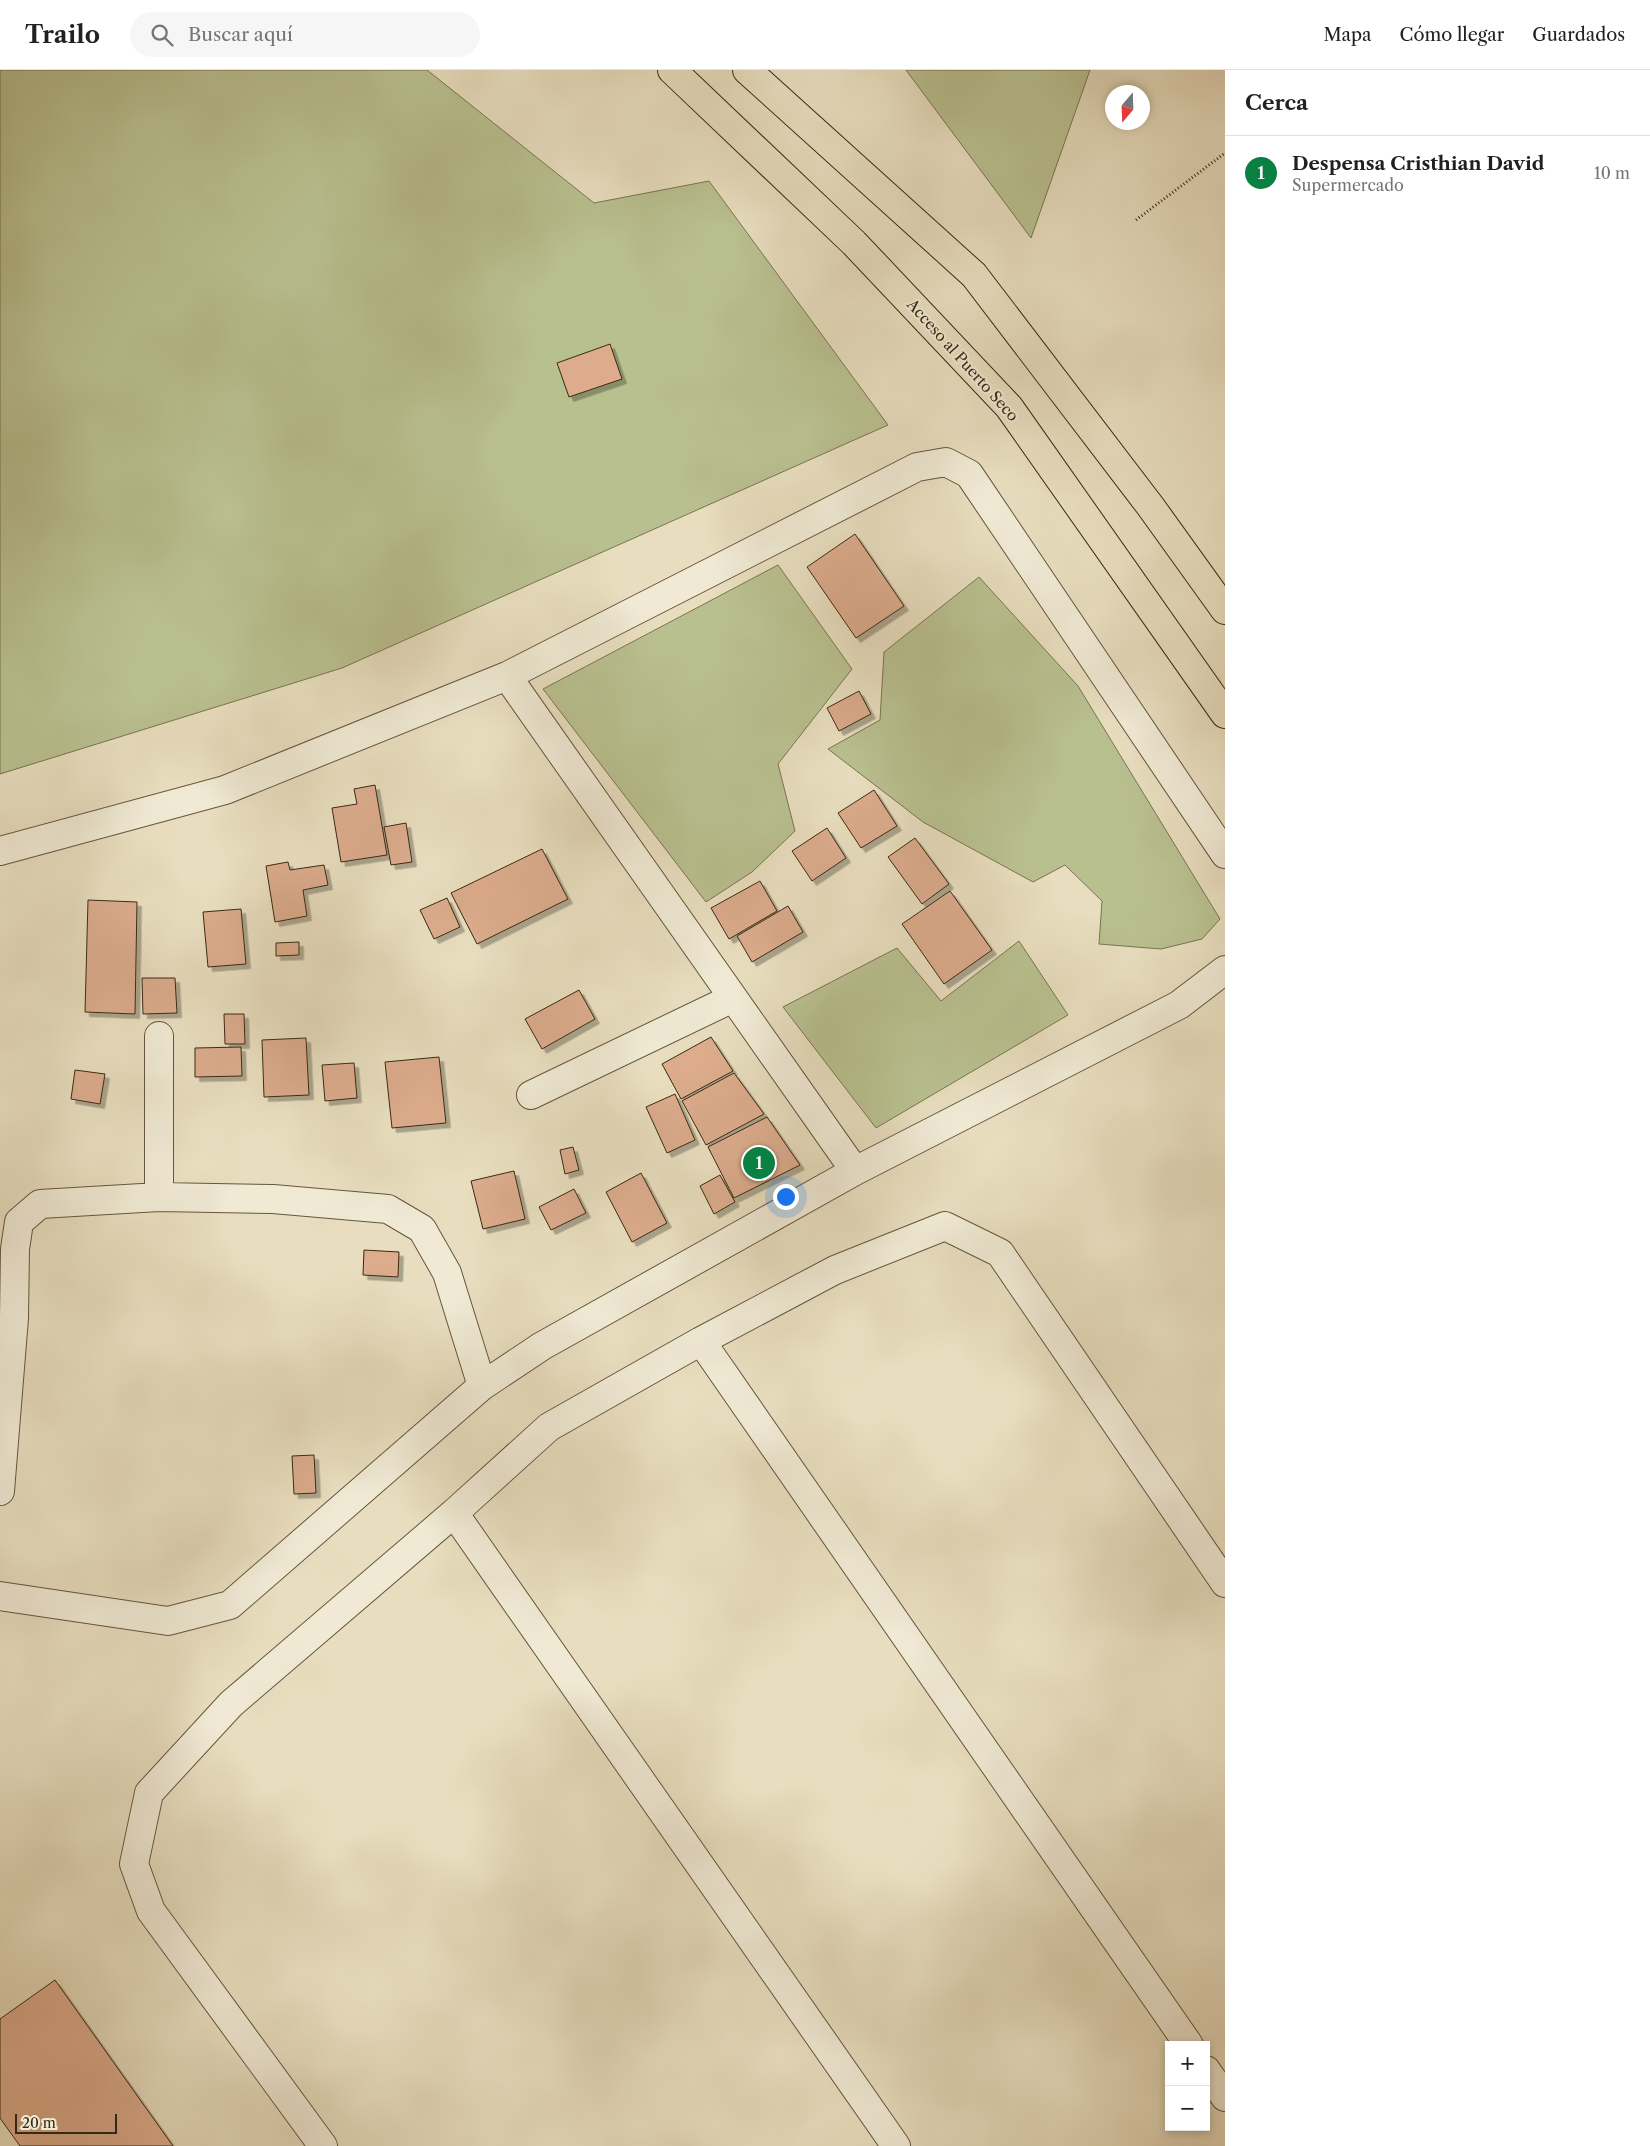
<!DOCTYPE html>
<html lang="es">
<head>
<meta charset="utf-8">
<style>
  :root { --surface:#fff; --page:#f6f6f6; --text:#202124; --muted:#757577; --line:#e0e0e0; --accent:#0b8043 }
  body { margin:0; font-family:"Libre Caslon Text",serif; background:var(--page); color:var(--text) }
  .controls { position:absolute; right:15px; bottom:15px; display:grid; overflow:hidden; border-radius:0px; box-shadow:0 2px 8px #0003 }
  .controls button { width:45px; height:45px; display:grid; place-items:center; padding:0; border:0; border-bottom:1px solid var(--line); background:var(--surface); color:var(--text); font:25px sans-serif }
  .compass { position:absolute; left:1105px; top:15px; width:45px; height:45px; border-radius:50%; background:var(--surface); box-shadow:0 2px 8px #0003; rotate:199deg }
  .scale { position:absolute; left:15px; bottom:12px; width:102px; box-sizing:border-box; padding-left:5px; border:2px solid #392912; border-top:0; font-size:14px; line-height:18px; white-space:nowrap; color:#392912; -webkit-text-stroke:4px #f0ead5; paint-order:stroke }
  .you { position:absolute; left:785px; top:1126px; width:18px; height:18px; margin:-12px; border:4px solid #fff; border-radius:50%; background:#1a73e8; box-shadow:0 0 0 8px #1a73e833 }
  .badge { display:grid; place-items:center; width:32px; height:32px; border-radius:50%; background:var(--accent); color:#fff; font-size:16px; font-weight:700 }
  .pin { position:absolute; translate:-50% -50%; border:2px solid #fff; box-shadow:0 1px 5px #0006 }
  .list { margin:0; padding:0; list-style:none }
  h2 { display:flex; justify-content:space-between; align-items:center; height:65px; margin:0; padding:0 20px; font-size:21px }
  h2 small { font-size:16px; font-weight:400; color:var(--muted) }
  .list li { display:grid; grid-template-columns:32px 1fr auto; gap:15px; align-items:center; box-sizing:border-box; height:75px; padding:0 20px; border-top:1px solid var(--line) }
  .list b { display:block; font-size:19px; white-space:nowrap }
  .list p { margin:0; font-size:16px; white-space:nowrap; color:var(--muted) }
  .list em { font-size:16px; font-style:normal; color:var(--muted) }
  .icon { flex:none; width:28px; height:28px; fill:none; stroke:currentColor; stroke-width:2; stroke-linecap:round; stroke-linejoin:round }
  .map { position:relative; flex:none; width:1225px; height:2076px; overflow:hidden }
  header { display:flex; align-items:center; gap:30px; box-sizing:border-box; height:70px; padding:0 25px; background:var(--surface); border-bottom:1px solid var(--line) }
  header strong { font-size:24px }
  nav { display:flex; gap:28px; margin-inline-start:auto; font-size:18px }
  .search { width:350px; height:45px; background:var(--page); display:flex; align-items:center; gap:12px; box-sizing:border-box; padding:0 18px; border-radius:28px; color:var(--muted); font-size:19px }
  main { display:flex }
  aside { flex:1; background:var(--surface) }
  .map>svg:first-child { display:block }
  .green { fill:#b9c090; stroke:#797451 }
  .building { fill:#dcac8d; stroke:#392912; filter:url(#shadow) }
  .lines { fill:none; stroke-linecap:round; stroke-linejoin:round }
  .minor-casing { stroke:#65563d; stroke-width:30 }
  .major-casing { stroke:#392912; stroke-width:30 }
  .path { stroke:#392912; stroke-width:3; stroke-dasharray:1 2.5; stroke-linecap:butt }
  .minor { stroke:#f0ead5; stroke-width:28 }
  .major { stroke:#e8debf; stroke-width:28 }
  .labels { text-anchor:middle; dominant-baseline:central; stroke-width:4; stroke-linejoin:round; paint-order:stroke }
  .street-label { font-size:15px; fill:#392912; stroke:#f0ead5 }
</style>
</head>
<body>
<header>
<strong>Trailo</strong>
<div class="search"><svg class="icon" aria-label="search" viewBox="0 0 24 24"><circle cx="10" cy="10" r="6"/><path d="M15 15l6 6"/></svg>Buscar aquí</div>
<nav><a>Mapa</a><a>Cómo llegar</a><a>Guardados</a></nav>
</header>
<main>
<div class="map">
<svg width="1225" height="2076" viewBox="0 0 1225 2076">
  <defs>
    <filter id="shadow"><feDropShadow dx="4.5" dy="4.5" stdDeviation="0" flood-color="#0004"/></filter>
  </defs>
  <rect width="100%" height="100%" fill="#e8debf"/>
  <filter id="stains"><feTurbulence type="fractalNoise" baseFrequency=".004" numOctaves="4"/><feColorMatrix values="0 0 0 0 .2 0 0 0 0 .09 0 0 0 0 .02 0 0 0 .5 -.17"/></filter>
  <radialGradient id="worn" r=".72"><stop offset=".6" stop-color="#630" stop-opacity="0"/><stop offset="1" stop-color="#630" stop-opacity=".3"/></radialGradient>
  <path class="green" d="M0,0H427L594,133L709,111L888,355L342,598L0,704Z
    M906,0H1090L1031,168Z
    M778,495L852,599L778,694L795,761L752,802L706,832L543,619Z
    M979,507L1078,616L1220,849L1202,869L1161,879L1099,874L1102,831L1065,795L1033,812L923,752L828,679L880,650L884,582Z
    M1019,871L1068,945L876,1058L783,937L897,878L941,931Z"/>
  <path class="building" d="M610,274L622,309L569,327L557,293Z
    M855,464L904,536L856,568L807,497Z
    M859,621L871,644L839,661L827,638Z
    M375,715L387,785L341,792L332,738L357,734L354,719Z
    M874,720L897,756L861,778L838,743Z
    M406,753L412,792L391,795L384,757Z
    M827,758L846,788L812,811L792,781Z
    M915,768L949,814L922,834L888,787Z
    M542,779L568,829L477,874L451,823Z
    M288,792L290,800L324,795L328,815L303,820L307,846L275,852L266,796Z
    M760,811L777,841L729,869L711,838Z
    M950,821L992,880L944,914L902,854Z
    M447,828L460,857L434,869L420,840Z
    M88,830L137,832L135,944L85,942Z
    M788,836L803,862L752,892L737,866Z
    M241,839L246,894L208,897L203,842Z
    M299,872V885L276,886V873Z
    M142,908H175L177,943L143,944Z
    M579,920L595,949L542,979L525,949Z
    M224,944H244L245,974H225Z
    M711,967L733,1001L681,1029L662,994Z
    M306,968L309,1025L264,1027L262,970Z
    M241,977L242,1006L195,1007V978Z
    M439,987L446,1053L392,1058L385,992Z
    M354,993L357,1028L325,1031L322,995Z
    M75,1000L105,1004L100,1034L71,1029Z
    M734,1003L764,1044L706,1075L682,1031Z
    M675,1024L695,1070L667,1083L646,1037Z
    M767,1047L800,1095L734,1128L708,1077Z
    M573,1077L579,1100L565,1104L560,1080Z
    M514,1101L525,1149L483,1159L471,1111Z
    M641,1103L667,1153L632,1172L606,1122Z
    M720,1105L735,1132L714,1144L700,1116Z
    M574,1119L586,1143L551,1160L539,1137Z
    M364,1180L399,1182L398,1207L363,1205Z
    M314,1385L316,1423L294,1424L292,1386Z
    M55,1910L173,2076H20L0,2048V1949Z"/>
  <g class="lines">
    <defs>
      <path id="minor" d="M507,606L855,1101
        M0,781L225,720L507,606L917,397L946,392L969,404L1225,784
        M531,1025L733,928
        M159,1127V966
        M701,1271L1189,1975
        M0,1421L14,1248L15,1179L19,1152L40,1134L159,1127L273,1129L388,1139L422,1159L447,1203L482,1316
        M454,1443L896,2076
        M0,1526L168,1551L230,1535L482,1316L542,1276L855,1101L1179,935L1225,900
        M1206,2000L1225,2027
        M323,2076L151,1841L134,1794L149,1723L231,1634L454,1443L549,1357L701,1271L835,1200L945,1156L1000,1183L1225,1513"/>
      <path id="major" d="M672,0L854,173L1009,337L1225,644
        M747,0L974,205L1151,437L1225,540"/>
    </defs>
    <use href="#minor" class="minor-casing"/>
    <use href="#major" class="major-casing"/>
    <path class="path" d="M1136,150L1225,83"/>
    <use href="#minor" class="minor"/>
    <use href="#major" class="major"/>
  </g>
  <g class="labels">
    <g class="street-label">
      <text transform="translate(963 290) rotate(48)">Acceso al Puerto Seco</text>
    </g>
  </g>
  <rect width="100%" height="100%" filter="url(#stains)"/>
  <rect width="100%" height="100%" fill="url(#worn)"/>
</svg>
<div class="controls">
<button>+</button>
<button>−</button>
</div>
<svg class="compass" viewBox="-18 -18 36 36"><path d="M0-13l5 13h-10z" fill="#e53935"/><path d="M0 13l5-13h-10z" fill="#757577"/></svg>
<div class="scale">20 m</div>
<div class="you"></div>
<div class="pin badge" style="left:759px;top:1093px">1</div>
</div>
<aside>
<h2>Cerca<small></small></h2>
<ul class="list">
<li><span class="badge">1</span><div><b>Despensa Cristhian David</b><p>Supermercado</p></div><em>10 m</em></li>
</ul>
</aside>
</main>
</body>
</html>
